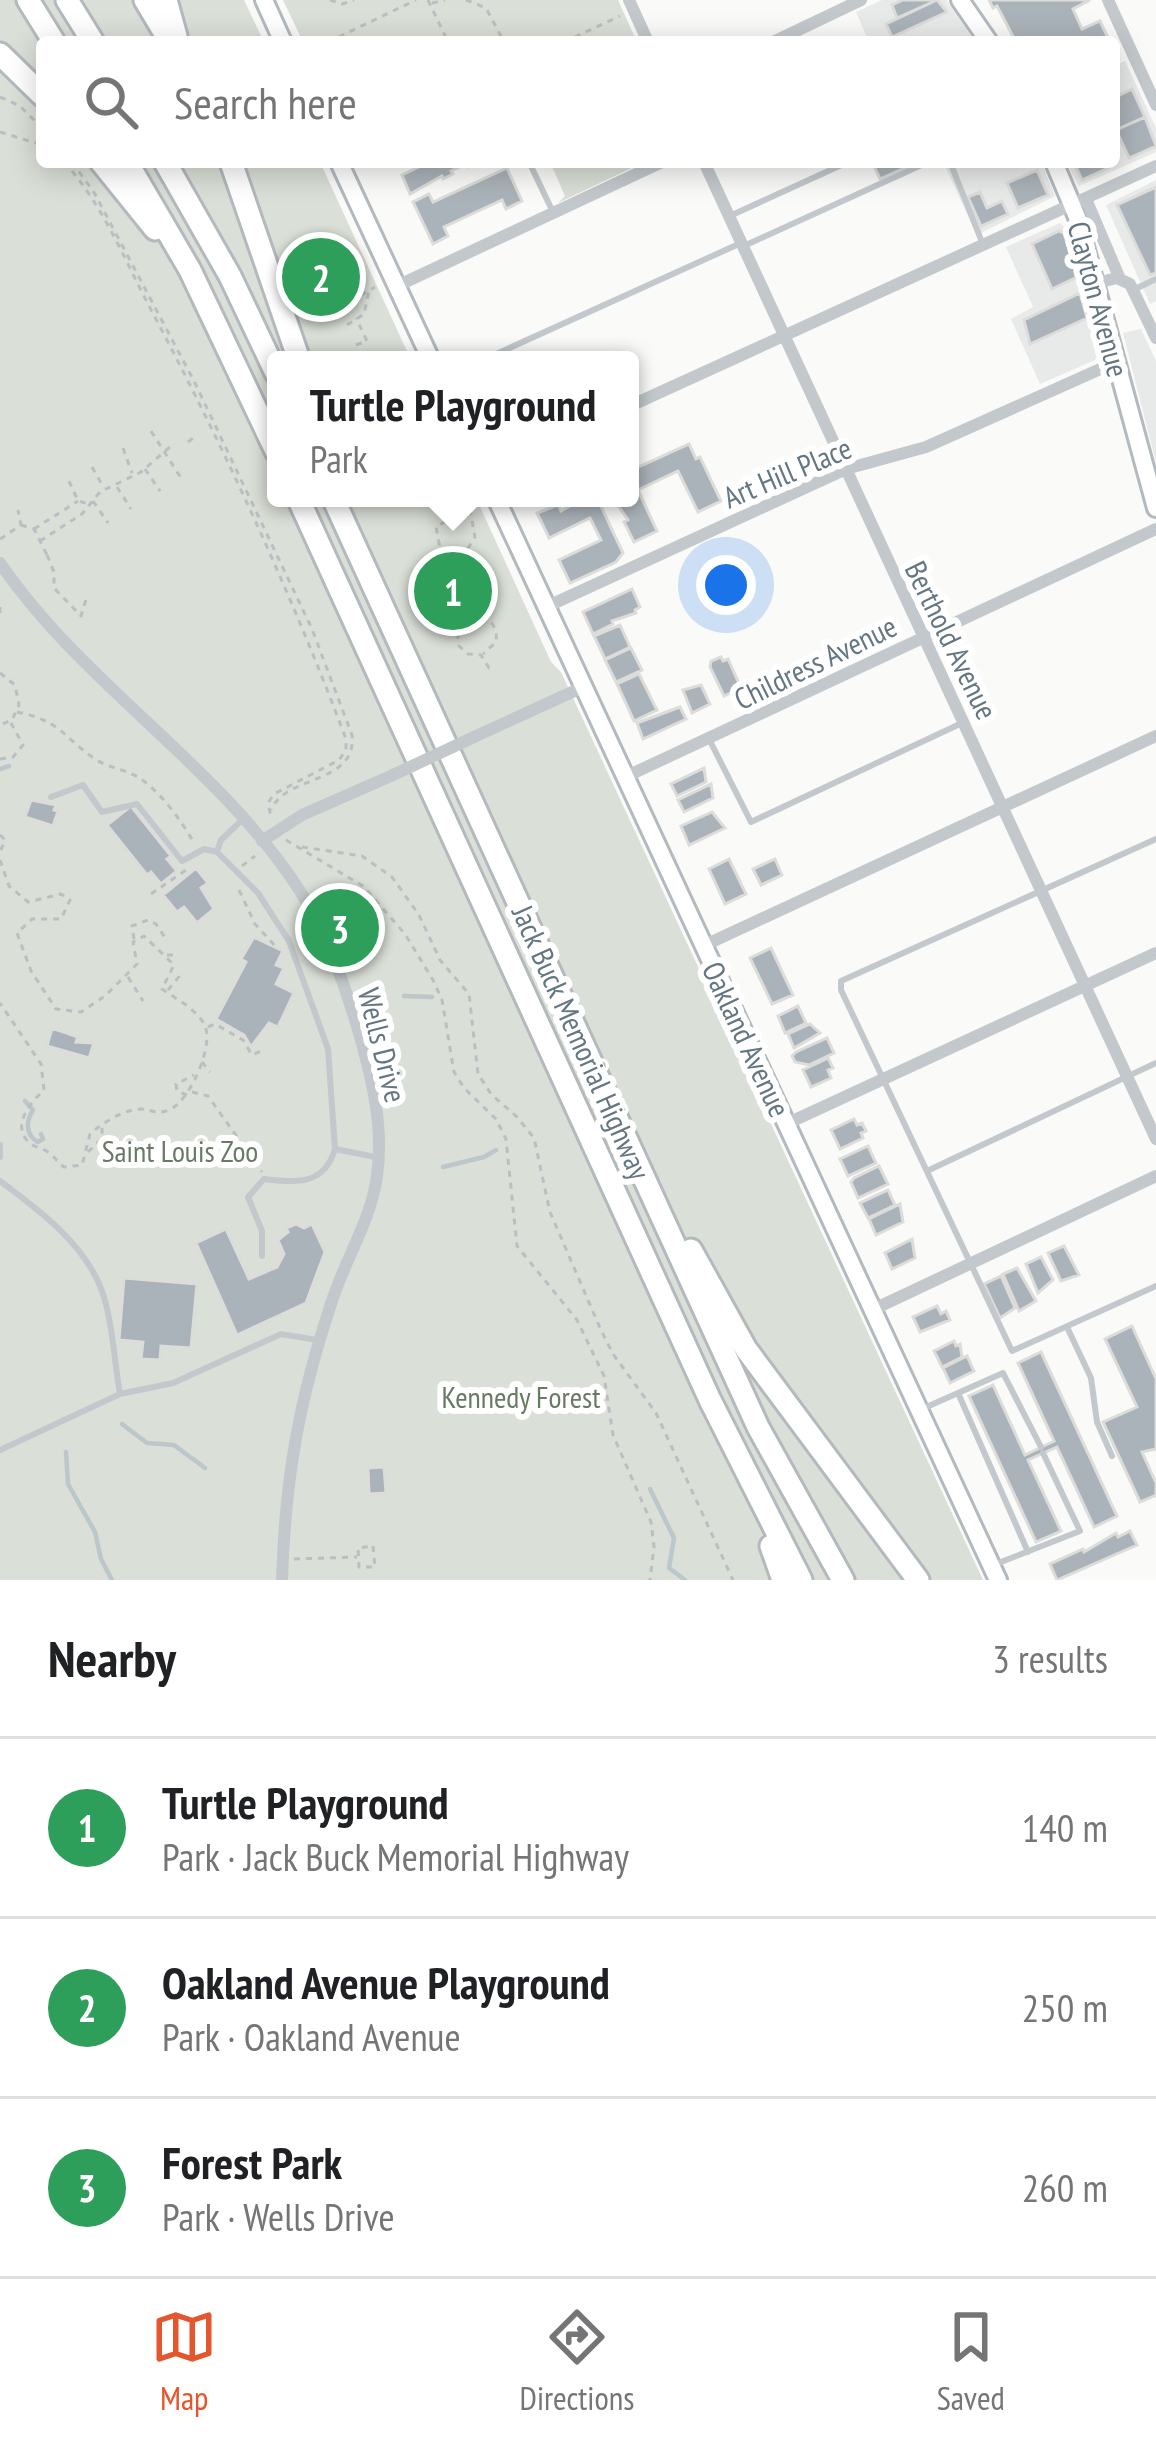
<!DOCTYPE html>
<html lang="en">
<head>
<meta charset="utf-8">
<style>
  :root { --surface:#fff; --page:#f6f6f6; --text:#202124; --muted:#757577; --line:#e0e0e0; --accent:#e4572e }
  body { margin:0; font-family:"PT Sans Narrow",sans-serif; background:var(--page); color:var(--text) }
  .you { position:absolute; left:726px; top:585px; width:42px; height:42px; margin:-30px; border:9px solid #fff; border-radius:50%; background:#1a73e8; box-shadow:0 0 0 18px #1a73e833 }
  .badge { display:grid; place-items:center; width:78px; height:78px; border-radius:50%; background:var(--accent); color:#fff; font-size:39px; font-weight:700 }
  .pin { position:absolute; translate:-50% -50%; border:6px solid #fff; box-shadow:0 3px 12px #0006 }
  .popup { position:absolute; left:267px; top:351px; width:372px; height:156px; box-sizing:border-box; display:grid; place-content:center; border-radius:12px; background:var(--surface); filter:drop-shadow(0 3px 9px #0005); font-size:39px; white-space:nowrap; color:var(--muted) }
  .popup b { font-size:45px; color:var(--text) }
  .popup::after { content:''; position:absolute; left:50%; top:100%; margin-left:-24px; border:24px solid transparent; border-top-color:var(--surface) }
  .list { margin:0; padding:0; list-style:none }
  h2 { display:flex; justify-content:space-between; align-items:center; height:156px; margin:0; padding:0 48px; font-size:51px }
  h2 small { font-size:39px; font-weight:400; color:var(--muted) }
  .list li { display:grid; grid-template-columns:78px 1fr auto; gap:36px; align-items:center; box-sizing:border-box; height:180px; padding:0 48px; border-top:3px solid var(--line) }
  .list b { display:block; font-size:45px; white-space:nowrap }
  .list p { margin:0; font-size:39px; white-space:nowrap; color:var(--muted) }
  .list em { font-size:39px; font-style:normal; color:var(--muted) }
  .icon { flex:none; width:66px; height:66px; fill:none; stroke:currentColor; stroke-width:2; stroke-linecap:round; stroke-linejoin:round }
  .map { position:relative; flex:none; width:1156px; height:1580px; overflow:hidden }
  .search { position:absolute; background:var(--surface); box-shadow:0 6px 30px #0003; left:36px; right:36px; top:36px; height:132px; display:flex; align-items:center; gap:30px; box-sizing:border-box; padding:0 42px; border-radius:12px; color:var(--muted); font-size:45px }
  .sheet { height:696px; background:var(--surface) }
  nav { display:flex; justify-content:space-around; align-items:center; box-sizing:border-box; height:168px; border-top:3px solid var(--line); background:var(--surface); font-size:33px; color:var(--muted) }
  nav a { display:grid; justify-items:center; gap:6px }
  nav .on { color:var(--accent) }
  .map>svg:first-child { display:block }
  .built { fill:#e8e9e9 }
  .green { fill:#dadfd7 }
  .lines { fill:none; stroke-linecap:round; stroke-linejoin:round }
  .stream { stroke:#bbc7cb; stroke-width:4.5 }
  .building { fill:#aab3b9; stroke:#dcdcda; stroke-width:3 }
  .secondary-casing { stroke:#b3babf; stroke-width:22 }
  .highway-casing { stroke:#b4b9bd; stroke-width:27 }
  .path { stroke:#bbbfc2; stroke-width:3; stroke-dasharray:6 6; stroke-linecap:butt }
  .lane { stroke:#c3c8cc; stroke-width:6 }
  .street { stroke:#c3c8cc; stroke-width:12 }
  .secondary { stroke:#fff; stroke-width:16 }
  .highway { stroke:#fff; stroke-width:21 }
  .street-bridge { stroke:#c3c8cc; stroke-width:12 }
  .labels { text-anchor:middle; dominant-baseline:central; stroke-width:12; stroke-linejoin:round; paint-order:stroke }
  .street-label { font-size:30px; fill:#657683; stroke:#fff }
  .park-label { font-size:30px; fill:#687a64; stroke:#fff }
</style>
</head>
<body>
<div class="map">
<svg width="1156" height="1580" viewBox="0 0 1156 1580">
  <rect width="100%" height="100%" fill="#fafaf8"/>
  <path class="built" d="M882,0H946L975,42H869L856,12Z
    M1125,61L1156,128V152L1079,186L1066,162H1114V66Z
    M943,162H1041L1055,196L977,235Z
    M1156,180V301L1150,304L1106,205Z
    M1060,223L1068,230L1101,349L1095,360L1040,384L1011,319L1033,307L1006,247Z
    M1141,329L1156,361V463L1123,333Z"/>
  <path class="green" d="M0,0H244L264,42H42V162H320L411,360H276V498H476L551,662L561,672L983,1580H0Z
    M283,0H618L637,42H303Z
    M550,162H644L558,203L565,196Z"/>
  <g class="lines">
    <path class="stream" d="M0,769L9,766
      M404,996L432,997
      M25,1101L33,1110C26,1121 25,1135 38,1142L43,1139L41,1134
      M443,1167L484,1157L496,1150
      M122,1424L147,1443L174,1445L205,1468
      M66,1452L68,1484L95,1532L101,1559L112,1580
      M650,1489L674,1538L669,1568L685,1580"/>
  </g>
  <path class="building" d="M903,0H937L897,18L892,5Z
    M937,0L947,12L892,37L886,24Z
    M989,0H1090L1073,9L1082,29L1100,21L1110,42H1016L997,6L993,8Z
    M1114,83L1120,95L1132,89L1145,117L1116,130Z
    M1145,117L1156,146L1129,158L1116,130Z
    M429,162H478V163L468,167L466,164L451,171L453,174L443,179L442,176L410,194L402,175Z
    M872,162H912L913,164L880,179Z
    M1108,162L1110,167L1082,180L1074,163Z
    M507,168L522,201L506,209L502,200L444,227L448,236L433,244L413,202L429,194L433,202Z
    M1037,170L1048,195L1018,208L1007,183Z
    M1156,187V273L1150,275L1117,205Z
    M980,192L987,208L1002,201L1008,214L981,226L968,197Z
    M1059,231L1064,233L1077,277L1052,289L1032,244Z
    M1080,293L1087,318L1030,344L1024,320Z
    M689,444L696,459L700,457L721,501L698,512L678,471L638,490L657,531L634,542L624,522L628,520L613,498H630V471Z
    M584,498H597L623,553L616,562L570,583L559,560L601,540L590,518L549,538L537,513L558,505L561,511Z
    M632,589L640,607L635,610L636,613L612,621L613,624L593,634L583,612Z
    M620,625L630,647L605,659L594,636Z
    M631,648L642,670L616,682L605,660Z
    M721,657L723,661L728,659L741,688L724,696L710,667L711,661Z
    M639,674L657,710L634,721L617,684Z
    M701,685L710,704L692,713L683,690Z
    M680,707L686,719L643,739L637,723Z
    M704,768L706,782L677,796L671,784Z
    M711,784L713,798L684,812L678,800Z
    M31,800L56,805L54,810L58,811L53,826L25,817Z
    M131,806L171,856L167,859L177,871L161,884L151,872L147,875L107,825Z
    M712,812L725,828L689,845L681,826Z
    M729,859L746,894L725,904L709,869Z
    M775,859L782,875L761,885L753,869Z
    M196,868L208,883L201,888L214,909L197,923L184,907L177,912L163,895Z
    M254,937L283,951L276,965L284,968L276,984L294,993L278,1027L269,1023L251,1047L244,1035L216,1019L246,962L241,959Z
    M771,948L793,995L772,1004L750,958Z
    M798,1006L806,1023L785,1033L778,1016Z
    M810,1024L820,1033L794,1048L788,1034Z
    M52,1028L78,1037L76,1042L94,1043L89,1058L47,1046Z
    M827,1038L834,1053L809,1065L795,1062L792,1056L796,1052Z
    M828,1058L833,1068L828,1070L831,1078L811,1087L803,1070Z
    M854,1119L857,1125L862,1123L866,1131L861,1133L863,1138L840,1149L831,1130Z
    M868,1146L876,1163L848,1176L840,1159Z
    M879,1166L888,1184L858,1198L851,1182L854,1178Z
    M888,1190L895,1205L868,1218L860,1203Z
    M900,1204L903,1222L876,1235L869,1219Z
    M296,1224L304,1228L312,1224L325,1252L306,1303L237,1335L196,1243L226,1229L249,1279L277,1267L284,1254L278,1240L288,1232L286,1228Z
    M912,1239L915,1258L892,1269L885,1253Z
    M1064,1246L1079,1275L1061,1281L1048,1253Z
    M1041,1257L1053,1280L1038,1293L1026,1264Z
    M1017,1268L1036,1301L1019,1311L1003,1274Z
    M1001,1276L1015,1308L1000,1318L984,1284Z
    M124,1278L197,1284L191,1348L161,1346L160,1360L141,1359L143,1342L119,1340Z
    M937,1306L941,1314L946,1311L950,1320L920,1332L913,1317Z
    M1132,1326L1156,1379V1449L1142,1452L1156,1483V1495L1140,1502L1103,1422L1137,1407L1105,1339Z
    M954,1341L956,1346L960,1344L962,1357L942,1367L934,1351Z
    M1041,1352L1117,1516L1094,1527L1057,1447L1028,1460L1061,1531L1036,1542L969,1396L993,1385L1025,1455L1054,1441L1018,1363Z
    M967,1356L974,1371L950,1383L943,1368Z
    M384,1467L386,1493L369,1494L368,1468Z
    M1130,1531L1137,1545L1057,1580L1050,1564L1083,1549L1084,1552L1116,1533L1118,1537Z"/>
  <g class="lines">
    <defs>
      <path id="secondary" d="M264,0L283,42
        M960,0L989,42
        M339,162L431,360
        M1054,162L1077,217L1156,508
        M496,498L998,1580"/>
      <path id="highway" d="M28,0L54,42
        M67,0L93,42
        M145,0L170,42
        M166,0L176,36
        M0,54L42,95
        M101,162L155,229
        M127,162L190,270L276,451
        M165,162L230,276L276,373
        M231,162L299,360
        M298,498L710,1400L801,1580
        M333,498L758,1427L843,1580
        M691,1250L746,1349L918,1580
        M771,1546L783,1580"/>
    </defs>
    <use href="#secondary" class="secondary-casing"/>
    <use href="#highway" class="highway-casing"/>
    <path class="path" d="M330,0L342,4L354,0
      M428,0L448,42
      M466,0L486,8L504,42
      M432,3L445,0
      M328,42L416,0
      M564,42L620,16
      M0,97L20,106L42,128
      M0,132L42,145
      M64,162C101,202 123,256 148,304C223,445 290,590 346,739V750L339,760L274,794L268,803L271,817
      M72,162L95,194L195,383L312,629L352,735C357,785 286,774 271,810
      M344,294L334,296L324,291L322,269L330,266C344,271 346,281 344,294L351,301L375,287
      M347,325L364,314L369,291
      M356,345L367,341L356,318
      M151,431L181,478
      M188,442L196,436
      M123,448L132,473
      M92,467L104,488
      M145,469L160,491
      M69,481L78,501L89,504
      M117,487L131,509
      M93,501L108,523
      M21,525L34,529L47,555L52,556
      M34,529L78,501
      M0,539L21,525L18,510
      M40,541L82,514L100,492L141,472L170,447
      M47,555L54,572V588L81,616L87,596
      M444,569L436,527L455,516H471
      M448,569L462,575L472,594L471,610L456,621L442,617L433,603L435,575Z
      M455,569L475,537L470,509L474,504
      M474,606C486,618 499,624 496,642L483,654
      M0,607V614
      M456,621L459,646L468,654L481,655L489,668H495
      M0,673L15,685L19,705L12,720L0,725
      M17,712C61,721 62,736 95,759C109,768 124,769 138,777C161,792 179,818 193,841
      M0,759L13,757L23,745L11,723
      M0,835L5,840L0,852
      M286,840L363,886L405,934L433,980L442,1000L454,1072L464,1088L496,1119L506,1139L517,1246L577,1320L604,1376L613,1435L651,1522L654,1547L650,1580
      M302,847L362,856L392,877L419,915L440,960L469,994L478,1074L491,1094L517,1117L534,1138L550,1212L600,1328L613,1354L656,1413L733,1580
      M0,860L9,886L28,902L61,894L70,900L61,919H32L17,933L31,971L56,1009L81,1012L105,996L137,964L133,942L144,936L174,965L162,989C175,998 199,1011 205,1026C214,1047 189,1102 169,1110C157,1115 153,1110 141,1109C124,1109 101,1124 90,1134L82,1165L64,1167C58,1163 55,1157 49,1153C44,1148 36,1148 31,1144C9,1127 31,1102 44,1090L41,1064L0,1003
      M242,866L255,856
      M239,890L255,924L277,948
      M151,894L186,870
      M134,939L132,926L148,920L156,924L166,939
      M167,955H179
      M128,977L143,1001
      M168,990L182,973
      M208,1027L215,1024L243,1040L252,1055L264,1050
      M202,1062L210,1072
      M192,1092L208,1096L262,1172
      M187,1095L177,1091L176,1084L194,1075
      M88,1152L102,1138V1127
      M237,1158L246,1145
      M373,1546L375,1567H359L358,1548Z
      M294,1559L357,1557"/>
    <path class="lane" d="M529,162L552,210
      M950,162L982,242
      M732,215L848,162
      M746,245L928,162
      M1133,290L1156,279
      M483,360L741,243
      M709,739L751,822L962,723
      M51,797L83,785L102,812L137,804L182,861L204,849L217,852L258,893L289,941L328,1049L335,1149C324,1187 294,1182 264,1179L248,1197L262,1231V1256
      M1156,839L841,981V990L1012,1351L1156,1286
      M217,852L221,840L242,820
      M0,1145V1157
      M335,1149L375,1157
      M927,1171L1156,1063
      M0,1181C39,1210 85,1244 102,1291C113,1323 114,1361 120,1394
      M1067,1327L1091,1378L1097,1422L1112,1456
      M958,1393L1028,1552
      M922,1409L1003,1373L1041,1447
      M0,1450L120,1394L173,1383L281,1334L317,1340
      M996,1564L1080,1531L1043,1453"/>
    <path class="street" d="M629,0L648,42
      M1108,0L1156,105
      M773,42L861,0
      M704,162L1156,1139
      M1086,199L1120,279
      M1096,283L1117,278L1130,284L1156,338
      M397,286L662,162
      M630,406L1156,166
      M0,563C84,686 219,765 300,891C328,935 344,983 359,1033C372,1079 384,1127 377,1176C371,1221 344,1261 331,1304C299,1400 285,1479 282,1580
      M546,607L846,469L926,447L1116,362
      M474,737L583,687
      M625,777L1156,529
      M262,841L302,815L393,775
      M703,946L1156,736
      M786,1124L1156,953
      M872,1310L1156,1176"/>
    <use href="#secondary" class="secondary"/>
    <use href="#highway" class="highway"/>
    <path class="street-bridge" d="M393,775L474,737"/>
  </g>
  <g class="labels">
    <g class="street-label">
      <text transform="translate(1099 299) rotate(75)">Clayton Avenue</text>
      <text transform="translate(787 472) rotate(-23)">Art Hill Place</text>
      <text transform="translate(952 640) rotate(64)">Berthold Avenue</text>
      <text transform="translate(815 662) rotate(-26)">Childress Avenue</text>
      <text transform="translate(747 1039) rotate(65)">Oakland Avenue</text>
      <text transform="translate(582 1042) rotate(66)">Jack Buck Memorial Highway</text>
      <text transform="translate(383 1045) rotate(76)">Wells Drive</text>
    </g>
    <g class="park-label">
      <text x="180" y="1150">Saint Louis Zoo</text>
      <text x="521" y="1396">Kennedy Forest</text>
    </g>
  </g>
</svg>
<div class="you"></div>
<div class="pin badge" style="left:453px;top:591px;background:#2e9e5b">1</div>
<div class="popup"><b>Turtle Playground</b>Park</div>
<div class="pin badge" style="left:321px;top:277px;background:#2e9e5b">2</div>
<div class="pin badge" style="left:340px;top:928px;background:#2e9e5b">3</div>
<div class="search"><svg class="icon" aria-label="search" viewBox="0 0 24 24"><circle cx="10" cy="10" r="6"/><path d="M15 15l6 6"/></svg>Search here</div>
</div>
<section class="sheet">
<h2>Nearby<small>3 results</small></h2>
<ul class="list">
<li><span class="badge" style="background:#2e9e5b">1</span><div><b>Turtle Playground</b><p>Park · Jack Buck Memorial Highway</p></div><em>140 m</em></li>
<li><span class="badge" style="background:#2e9e5b">2</span><div><b>Oakland Avenue Playground</b><p>Park · Oakland Avenue</p></div><em>250 m</em></li>
<li><span class="badge" style="background:#2e9e5b">3</span><div><b>Forest Park</b><p>Park · Wells Drive</p></div><em>260 m</em></li>
</ul>
</section>
<nav>
<a class="on"><svg class="icon" aria-label="map" viewBox="0 0 24 24"><path d="M3 6l6-2 6 2 6-2v14l-6 2-6-2-6 2zM9 4v14M15 6v14"/></svg>Map</a>
<a><svg class="icon" aria-label="directions" viewBox="0 0 24 24"><path d="M12 3l9 9-9 9-9-9zM9 14v-3h6M13 9l2 2-2 2"/></svg>Directions</a>
<a><svg class="icon" aria-label="saved" viewBox="0 0 24 24"><path d="M7 4h10v16l-5-4-5 4z"/></svg>Saved</a>
</nav>
</body>
</html>
